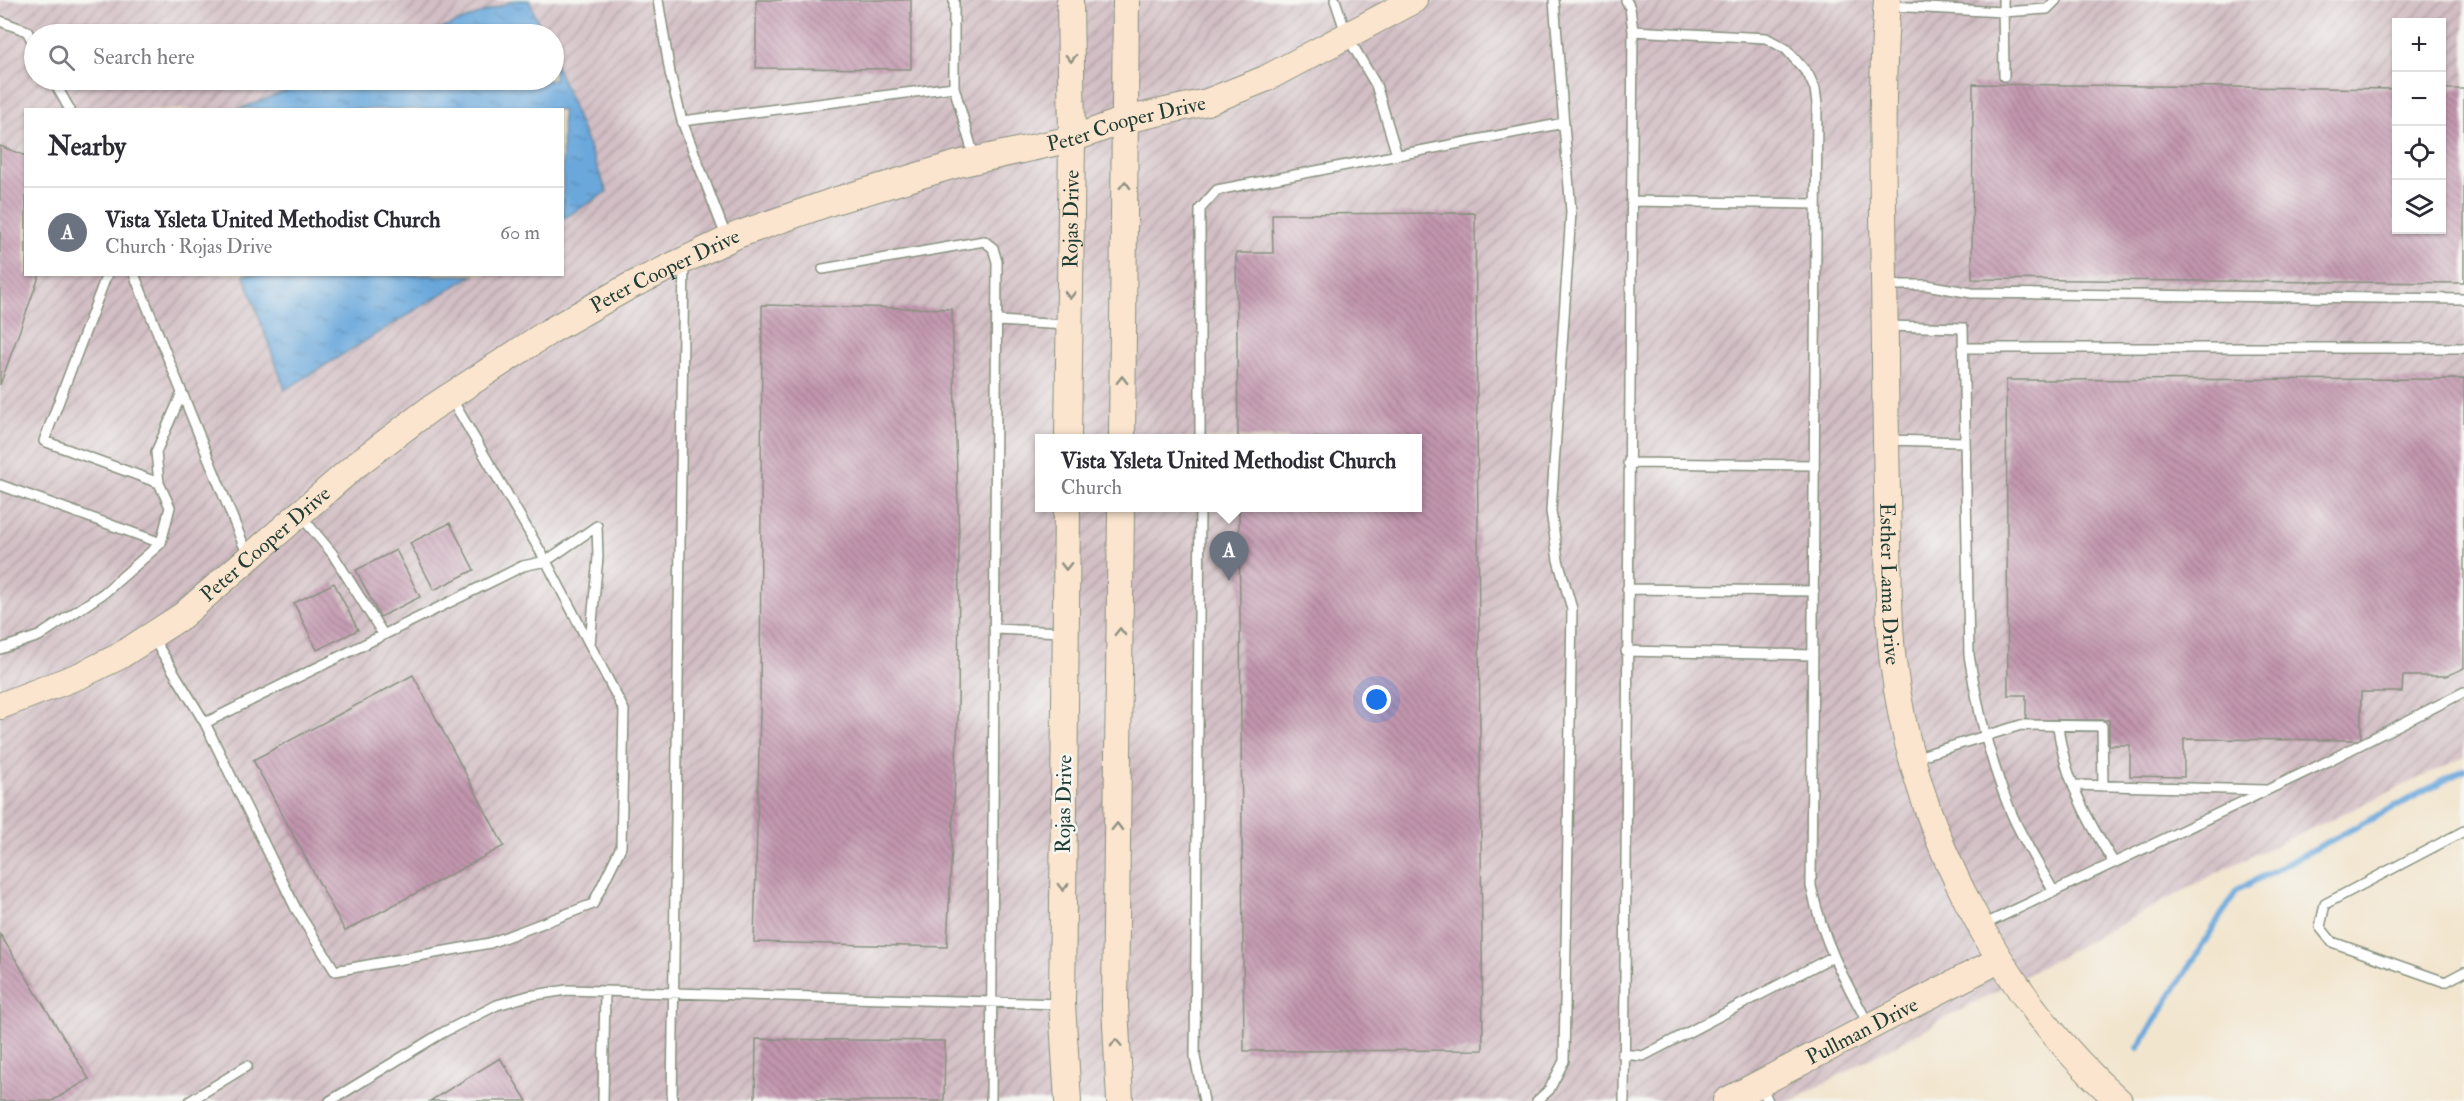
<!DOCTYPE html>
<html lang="en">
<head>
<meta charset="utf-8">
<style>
  :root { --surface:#fff; --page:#f2f2f3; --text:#2b2b33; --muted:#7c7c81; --line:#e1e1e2; --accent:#c8321e }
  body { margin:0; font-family:"IM FELL Double Pica",serif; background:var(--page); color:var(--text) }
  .controls { position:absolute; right:18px; top:18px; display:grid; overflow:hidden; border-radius:0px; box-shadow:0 2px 4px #0004 }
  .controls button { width:54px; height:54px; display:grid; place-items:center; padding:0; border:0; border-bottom:2px solid var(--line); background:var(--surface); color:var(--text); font:30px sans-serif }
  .you { position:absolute; left:1377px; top:700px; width:21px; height:21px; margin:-15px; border:4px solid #fff; border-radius:50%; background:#1a73e8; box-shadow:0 0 0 9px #1a73e833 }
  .badge { display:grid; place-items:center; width:39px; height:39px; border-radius:50%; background:var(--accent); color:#fff; font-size:20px; font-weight:700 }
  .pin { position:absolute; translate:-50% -50px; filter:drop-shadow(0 2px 3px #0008) }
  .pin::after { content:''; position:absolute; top:32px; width:21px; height:18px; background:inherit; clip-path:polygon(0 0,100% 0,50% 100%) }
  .popup { position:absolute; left:1035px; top:434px; width:387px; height:78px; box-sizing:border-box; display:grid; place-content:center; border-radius:0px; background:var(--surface); filter:drop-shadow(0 2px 4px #0005); font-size:20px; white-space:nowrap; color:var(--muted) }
  .popup b { font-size:22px; color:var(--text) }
  .popup::after { content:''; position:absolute; left:50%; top:100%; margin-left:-12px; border:12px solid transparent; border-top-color:var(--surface) }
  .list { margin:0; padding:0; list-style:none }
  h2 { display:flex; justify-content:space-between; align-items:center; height:78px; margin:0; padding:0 24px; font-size:26px }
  h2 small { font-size:20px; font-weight:400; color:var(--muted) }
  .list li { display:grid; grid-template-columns:39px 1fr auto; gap:18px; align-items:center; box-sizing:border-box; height:90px; padding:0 24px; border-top:2px solid var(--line) }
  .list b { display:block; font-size:22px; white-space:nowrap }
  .list p { margin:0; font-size:20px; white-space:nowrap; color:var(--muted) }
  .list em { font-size:20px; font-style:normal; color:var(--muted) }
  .icon { flex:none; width:33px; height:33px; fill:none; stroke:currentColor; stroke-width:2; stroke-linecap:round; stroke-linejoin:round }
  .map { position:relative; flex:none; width:2464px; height:1101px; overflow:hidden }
  .search { position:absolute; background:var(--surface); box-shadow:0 2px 4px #0004; left:24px; top:24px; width:540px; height:66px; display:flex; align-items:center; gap:15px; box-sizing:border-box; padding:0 21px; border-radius:33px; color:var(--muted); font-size:22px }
  .panel { position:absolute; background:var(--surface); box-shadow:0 2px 4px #0004; left:24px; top:108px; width:540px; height:168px; border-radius:0px }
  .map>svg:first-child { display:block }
  .industrial { fill:url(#industrial-furrows); fill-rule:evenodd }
  .water { fill:url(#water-ripples); stroke:#457288; stroke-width:1.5 }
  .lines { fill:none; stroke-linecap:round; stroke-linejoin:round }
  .stream { stroke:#6ba8dc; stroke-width:6 }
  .building { fill:url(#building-back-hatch) }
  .lane-casing { stroke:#889181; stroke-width:12 }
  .secondary-casing { stroke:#889181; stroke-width:28 }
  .lane { stroke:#fff; stroke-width:9 }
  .secondary { stroke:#fce5cf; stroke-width:26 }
  .oneway { stroke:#8e9182 }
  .labels { text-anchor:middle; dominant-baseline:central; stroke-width:5; stroke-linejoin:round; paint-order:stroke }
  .street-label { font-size:21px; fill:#1f3d34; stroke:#f6f6f2 }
</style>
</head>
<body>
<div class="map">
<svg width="2464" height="1101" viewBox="0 0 2464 1101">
  <defs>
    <pattern id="industrial-furrows" width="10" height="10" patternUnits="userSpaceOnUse" patternTransform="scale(1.5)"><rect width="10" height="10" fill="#d2bec4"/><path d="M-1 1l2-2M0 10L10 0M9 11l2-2" fill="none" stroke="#aa9ca0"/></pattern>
    <pattern id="water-ripples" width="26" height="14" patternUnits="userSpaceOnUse" patternTransform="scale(1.5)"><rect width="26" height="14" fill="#6ba8dc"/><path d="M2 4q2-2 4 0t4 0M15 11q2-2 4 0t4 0" fill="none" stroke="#578ab3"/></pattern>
    <pattern id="building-back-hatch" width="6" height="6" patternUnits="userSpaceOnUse" patternTransform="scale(1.5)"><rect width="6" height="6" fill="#c296ae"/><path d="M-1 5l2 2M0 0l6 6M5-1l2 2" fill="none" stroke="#9d7c8e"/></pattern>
  </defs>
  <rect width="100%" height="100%" fill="#f6f6f2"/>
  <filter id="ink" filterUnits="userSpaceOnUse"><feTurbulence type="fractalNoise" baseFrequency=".0167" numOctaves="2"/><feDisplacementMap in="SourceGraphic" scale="12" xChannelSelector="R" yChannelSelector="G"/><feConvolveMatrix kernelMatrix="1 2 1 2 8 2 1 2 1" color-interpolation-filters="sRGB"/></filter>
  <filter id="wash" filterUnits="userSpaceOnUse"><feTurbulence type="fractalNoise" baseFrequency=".008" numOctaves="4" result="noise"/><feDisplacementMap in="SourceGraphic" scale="24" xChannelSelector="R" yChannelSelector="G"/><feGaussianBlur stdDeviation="1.35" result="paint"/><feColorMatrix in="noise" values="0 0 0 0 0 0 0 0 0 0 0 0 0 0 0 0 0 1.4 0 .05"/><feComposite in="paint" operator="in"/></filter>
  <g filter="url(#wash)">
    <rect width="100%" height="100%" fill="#f2e5ce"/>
    <path class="industrial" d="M0,0H2464V757L2216,873L1791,1101H0ZM2396,22H2442V230H2396ZM34,34H554V80H34ZM26,110H562V274H26ZM1040,438H1418V508H1040Z"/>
    <path class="water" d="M515,0H529L543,34H428Z
      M554,60L607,192L563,219L562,110L239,109L315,80H554Z
      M244,275V274L473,275L285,390Z"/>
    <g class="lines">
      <path class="stream" d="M2138,1048L2237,890L2464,770"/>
    </g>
    <g id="blocks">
      <path class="building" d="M756,0H911V69L756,68Z
        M1973,84L2396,89V230H2442V89H2464V283L1972,279Z
        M0,146L26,156V274H40L0,385Z
        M1475,213L1483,1050L1244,1051L1239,508H1418V438H1238L1236,253H1273L1272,214Z
        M762,305L952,309L959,541L958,717L947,947L754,942L760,713Z
        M2464,379V668L2447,676H2403L2402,692H2361V740L2184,739V777L2130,776V745H2109V720H2026V695H2008L2006,380Z
        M450,523L474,570L434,590L410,543Z
        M396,550L420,597L380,617L356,570Z
        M334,583L358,630L317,650L294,603Z
        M413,675L504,846L345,931L253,760Z
        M0,934L89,1079L52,1101H0Z
        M756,1039L945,1041L944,1101H755Z
        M500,1058L527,1101H430Z"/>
    </g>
  </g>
  <g filter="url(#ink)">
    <use href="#blocks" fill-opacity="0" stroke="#889181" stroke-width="1.5"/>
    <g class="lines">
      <defs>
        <path id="lane" d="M658,0L670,73L682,121
          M954,0V87L975,160
          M1335,0L1347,36L1376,85L1397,155
          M2003,0L2004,76
          M1889,6L2003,12L2047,9L2056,0
          M0,21L27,31L34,45
          M1633,31L1766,38L1786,49L1808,74L1815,89L1817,104L1811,886C1823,941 1842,976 1869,1025
          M53,80L70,110
          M1631,201L1816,204
          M727,239L682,121L954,87
          M823,269L984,241L993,248L997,262L991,1101
          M107,274L44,441L159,483
          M134,274L248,556
          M1885,285H1926L1972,293L2464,299
          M997,321L1067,325
          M1886,326L1963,328L1969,655C1977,708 1990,761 2010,810C2022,839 2039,865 2054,892
          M1963,348H2464
          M451,398L546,561L597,526L598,557L590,644
          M1200,438V209L1217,190L1564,123
          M1886,440L1965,442
          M1628,463L1814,465
          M0,485L161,543
          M1200,508L1195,1057L1204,1101
          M301,516L332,553L383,634
          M546,561L624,710L621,847L593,904L490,943L335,971L296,909L205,723L523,566Z
          M1627,589L1814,591
          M994,629L1063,632
          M153,638L205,723
          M0,649L39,636L104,593L161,543L170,507L159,483L156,452L182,393
          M1626,651L1813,655
          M2058,726C2064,777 2087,820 2114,863
          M1914,758L2021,725L2102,726L2103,786
          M2073,785L2265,790
          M2464,831L2325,904L2320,927L2332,942L2445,982L2464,972
          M1983,925L2320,765L2464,692
          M1622,1054L1643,1056L1832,957
          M1761,1086L1768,1101
          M190,1101L247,1066
          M330,1101L442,1033L497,1005L528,996L567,990L1060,1004
          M603,1101L605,992
          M672,1101L684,263
          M1537,1101L1549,1090L1564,1061L1572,609L1558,560L1551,511L1571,212L1554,0
          M1624,1101L1633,31L1630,8L1626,0"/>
        <g id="secondary">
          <path id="s1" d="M1887,0C1879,116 1884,235 1885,351C1885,416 1887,480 1888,545C1889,584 1888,623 1893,662C1913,825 1996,992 2119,1101"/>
          <path id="s2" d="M1068,438L1072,139L1070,0"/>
          <path d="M1122,438L1126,0"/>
          <path d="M1067,508L1062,1004L1068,1101"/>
          <path id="s3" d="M0,706L81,675L118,657L182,616L357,464L430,409L550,331L628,287L737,235L834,201L958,164L1072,139L1125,120L1207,102L1265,79L1414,0"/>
          <path d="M1120,1101L1115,1006L1121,508"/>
          <path id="s4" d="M1726,1101L1999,960"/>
        </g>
      </defs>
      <use href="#lane" class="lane-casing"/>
      <use href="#secondary" class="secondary-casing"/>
      <use href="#lane" class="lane"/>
      <use href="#secondary" class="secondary"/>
    </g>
    <defs><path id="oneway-chevron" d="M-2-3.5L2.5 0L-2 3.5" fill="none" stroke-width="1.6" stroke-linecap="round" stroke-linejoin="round" transform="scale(1.5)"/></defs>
    <g class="oneway">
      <use href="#oneway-chevron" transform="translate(1071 58) rotate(89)"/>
      <use href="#oneway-chevron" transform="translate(1125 185) rotate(-89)"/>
      <use href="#oneway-chevron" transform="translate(1070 295) rotate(91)"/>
      <use href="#oneway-chevron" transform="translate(1122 380) rotate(-89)"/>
      <use href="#oneway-chevron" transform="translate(1066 566) rotate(91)"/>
      <use href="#oneway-chevron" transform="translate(1120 632) rotate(-89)"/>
      <use href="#oneway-chevron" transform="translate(1117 827) rotate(-89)"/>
      <use href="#oneway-chevron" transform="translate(1063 887) rotate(91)"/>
      <use href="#oneway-chevron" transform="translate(1116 1043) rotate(-92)"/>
    </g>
  </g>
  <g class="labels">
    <g class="street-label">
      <text stroke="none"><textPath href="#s3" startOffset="1286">Peter Cooper Drive</textPath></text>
      <text stroke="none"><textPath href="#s2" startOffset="219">Rojas Drive</textPath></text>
      <text stroke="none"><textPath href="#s3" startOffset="800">Peter Cooper Drive</textPath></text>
      <text stroke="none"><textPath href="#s3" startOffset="314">Peter Cooper Drive</textPath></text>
      <text stroke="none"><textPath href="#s1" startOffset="584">Esther Lama Drive</textPath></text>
      <text transform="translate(1064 804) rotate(-89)">Rojas Drive</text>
      <text stroke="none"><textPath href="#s4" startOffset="153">Pullman Drive</textPath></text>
    </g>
  </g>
</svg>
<div class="controls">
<button>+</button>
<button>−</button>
<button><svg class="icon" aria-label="locate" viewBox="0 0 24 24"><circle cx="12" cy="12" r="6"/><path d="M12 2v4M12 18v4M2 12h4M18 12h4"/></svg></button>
<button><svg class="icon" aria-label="layers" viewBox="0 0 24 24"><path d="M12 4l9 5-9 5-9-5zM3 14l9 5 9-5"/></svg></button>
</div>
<div class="you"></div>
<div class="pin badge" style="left:1229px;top:581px;background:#6b7280">A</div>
<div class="popup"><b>Vista Ysleta United Methodist Church</b>Church</div>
<div class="search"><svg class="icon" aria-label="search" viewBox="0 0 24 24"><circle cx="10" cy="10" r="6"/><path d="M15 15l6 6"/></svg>Search here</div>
<section class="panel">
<h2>Nearby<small></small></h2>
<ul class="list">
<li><span class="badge" style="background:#6b7280">A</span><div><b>Vista Ysleta United Methodist Church</b><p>Church · Rojas Drive</p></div><em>60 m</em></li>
</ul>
</section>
</div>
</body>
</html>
